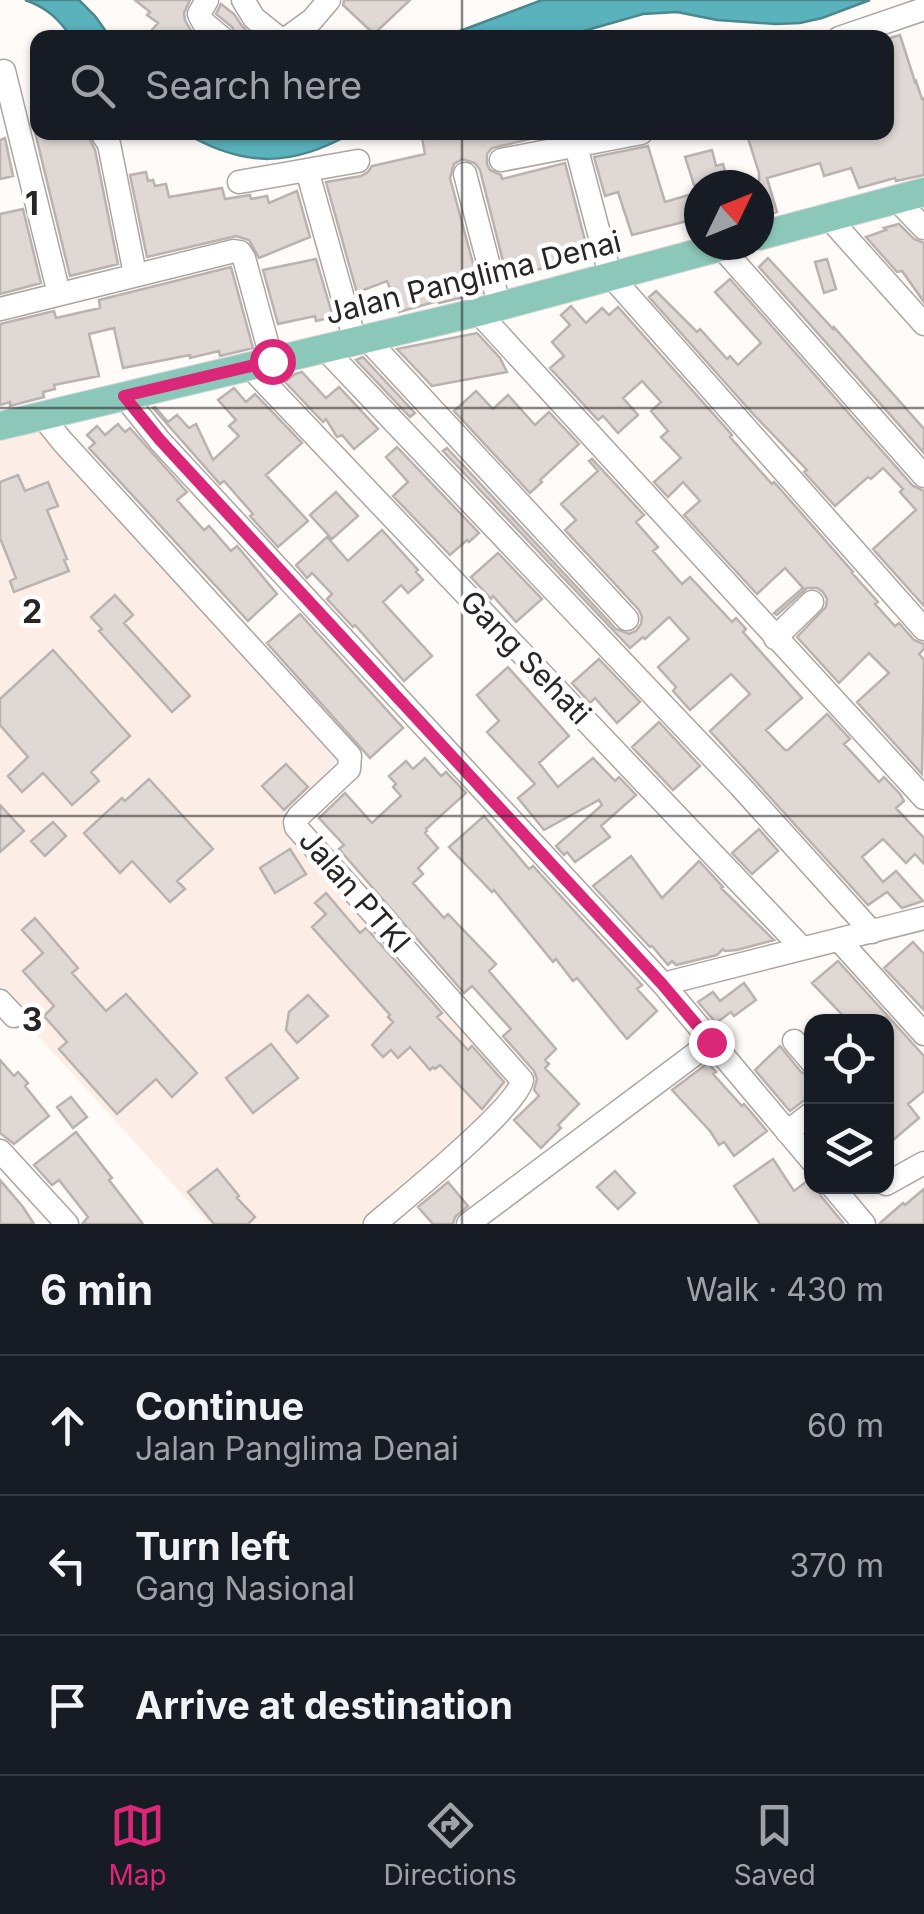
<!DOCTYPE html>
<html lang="en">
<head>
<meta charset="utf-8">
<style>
  :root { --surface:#171b24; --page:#242831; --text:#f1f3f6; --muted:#9ea1a6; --line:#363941; --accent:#db2777 }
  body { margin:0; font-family:Inter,sans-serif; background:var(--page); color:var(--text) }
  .controls { position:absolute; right:30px; bottom:30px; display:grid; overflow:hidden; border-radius:20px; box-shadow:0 2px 8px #0004 }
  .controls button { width:90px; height:90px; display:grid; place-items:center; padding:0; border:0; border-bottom:2px solid var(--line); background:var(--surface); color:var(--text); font:50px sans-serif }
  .compass { position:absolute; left:684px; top:170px; width:90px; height:90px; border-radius:50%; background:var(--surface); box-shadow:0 2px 8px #0004; rotate:47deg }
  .stop { position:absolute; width:30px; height:30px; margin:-22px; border:8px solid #db2777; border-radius:50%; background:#fff }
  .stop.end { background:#db2777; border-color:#fff; box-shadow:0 2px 10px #0008 }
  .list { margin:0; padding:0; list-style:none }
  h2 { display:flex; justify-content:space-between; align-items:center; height:130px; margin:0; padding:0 40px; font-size:42px }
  h2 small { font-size:32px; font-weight:400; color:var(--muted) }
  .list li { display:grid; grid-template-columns:65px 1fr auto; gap:30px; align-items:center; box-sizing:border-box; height:140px; padding:0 40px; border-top:2px solid var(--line) }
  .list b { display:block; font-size:38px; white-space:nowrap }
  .list p { margin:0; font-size:32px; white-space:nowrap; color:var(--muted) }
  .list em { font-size:32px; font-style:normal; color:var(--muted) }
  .icon { flex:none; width:55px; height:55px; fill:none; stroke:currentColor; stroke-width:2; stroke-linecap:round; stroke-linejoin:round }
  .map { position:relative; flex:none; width:924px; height:1224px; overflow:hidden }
  .search { position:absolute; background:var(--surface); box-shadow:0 2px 8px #0004; left:30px; right:30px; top:30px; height:110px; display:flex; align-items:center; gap:25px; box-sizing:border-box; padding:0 35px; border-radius:20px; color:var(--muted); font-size:38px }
  .sheet { height:550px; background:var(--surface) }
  nav { display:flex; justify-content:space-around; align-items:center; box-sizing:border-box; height:140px; border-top:2px solid var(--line); background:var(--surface); font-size:28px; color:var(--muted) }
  nav a { display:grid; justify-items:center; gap:5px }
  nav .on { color:var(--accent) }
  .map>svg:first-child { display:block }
  .education { fill:#fceee7 }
  .water { fill:#5ab2bc; stroke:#4b888e; stroke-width:2.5 }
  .building { fill:#dfd8d4; stroke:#b9b2ae; stroke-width:2.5 }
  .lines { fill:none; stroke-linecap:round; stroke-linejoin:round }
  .minor-casing { stroke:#aca5a2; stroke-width:25 }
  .major-casing { stroke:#d8d8d8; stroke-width:30 }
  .minor { stroke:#fff; stroke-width:22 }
  .major { stroke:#8cc8b9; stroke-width:28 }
  .route { stroke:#db2777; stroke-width:12 }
  .grid { fill:none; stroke:#282524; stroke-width:2.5; stroke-opacity:0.55 }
  .labels { text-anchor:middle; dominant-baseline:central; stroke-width:9; stroke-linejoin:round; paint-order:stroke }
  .street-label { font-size:30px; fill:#282524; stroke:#fff }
  .grid-label { font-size:32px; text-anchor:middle; font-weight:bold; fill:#282524; stroke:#fff; stroke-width:9; stroke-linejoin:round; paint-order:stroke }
</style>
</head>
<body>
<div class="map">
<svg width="924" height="1224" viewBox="0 0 924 1224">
  <rect width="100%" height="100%" fill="#fefbf9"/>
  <path class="education" d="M38,422L343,754L284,821L288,835L388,942L516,1088L373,1224H209L0,994V433Z"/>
  <path class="water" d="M25,0H79L95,16L110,37H71C59,19 46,7 25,0Z
    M542,0H870L822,18L800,23L776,24L717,20L677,12L643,14L563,37H444Z
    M185,133H352C292,167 245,168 185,133Z"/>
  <path class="building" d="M135,0H190L184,13L185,20L190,29L198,38H160L151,31L158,23L147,15L150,12Z
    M344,0H410L374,34L343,5Z
    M221,4L234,14L242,26L254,38H237L232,27L216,14Z
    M900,35L915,82L916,81L922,99L924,98V175L896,181L895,178L859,188L851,168L824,176L820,163L767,178L777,212L759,217V173L748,138L767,132H886V39Z
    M35,132H86L95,150L118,264L70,276Z
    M421,132H435L436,139L463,132H537L538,137L492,148L487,154V164L490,170L501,175L502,179L565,163L589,256L536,270V274L508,281L480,170L475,163L462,159L454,164L450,178L481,293L472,295L468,290L465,292L467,296L464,297L439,303L438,301L399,312L387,281L358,292L365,310L362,311L326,182L361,176L368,172L372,166L425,154Z
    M5,138L13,176L0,179V140Z
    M648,146L665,202L699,192V218L632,235L618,192L605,196L594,157Z
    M712,150L716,166L723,164L729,185H694L685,157Z
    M146,172L148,181L153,180L155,186L166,184L169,197L222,188L225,199L250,195L251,199L267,196L269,203L297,191L310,237L259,258L249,240L236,236L147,257L130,175Z
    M23,209L41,283L0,294V214Z
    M899,224L914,239L924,243V302L902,271L897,272L866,237L886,230L884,228Z
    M768,258L834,330L833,326L924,429V453L759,267Z
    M316,259L333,317L316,321L315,316L278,324L263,270Z
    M827,259L836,289L824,293L815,262Z
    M231,267L253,348L220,356L219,351L190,358V355L123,368L114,328L89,334L99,376L54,385L55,389L43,392L44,397L10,406V402L0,405V324L54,311L56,318L100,308L99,300Z
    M730,279L913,486L924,491V606L873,549L916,510L900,492L903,489L883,468L871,479L868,477L835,506L804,472L807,470L754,415L649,297L656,291L697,332L700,329L727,359L730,356L738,365L761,343L715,292Z
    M571,306L586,323L602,308L609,315L618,307L732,435L730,437L754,464L772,484L774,482L853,572L852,573L878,602L875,604L895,626L899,623L914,640L924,644V649L919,654L924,660L922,774L857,702L889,673L869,653L839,683L797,637L826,607L827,599L823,592L817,588H807L777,615L774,613L803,588L785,568L757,594L684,515L700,501L683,482L668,497L654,482L681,458L661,437L668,431L651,411L661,402L642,381L623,398L638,415L618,433L603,416L598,420L550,368L564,356L552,342L570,325L561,315Z
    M477,333L500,358L507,372L432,386L397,349Z
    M363,357L415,413L410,417L356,360Z
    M302,372L326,398L339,387L378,429L354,449L342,435L337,437L326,419L323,422L285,382L295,374Z
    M234,388L246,402L255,394L302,443L266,475L308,521L278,547L250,516L253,514L224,481L220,484L153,408L155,407L168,422L177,415L189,428L196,424L213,460L239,436L229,426L236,420L218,400Z
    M476,391L493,409L508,395L535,425L549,412L579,444L540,480L542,482L530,493L454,411Z
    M118,424L125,432L130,428L187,492L177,500L204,530L209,526L231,551L237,546L277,594L248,621L89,448L95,443L87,435L97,426L105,435Z
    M397,447L479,533L469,542L467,540L450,555L393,496L408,482L386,457Z
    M447,448L616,629L629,634L636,631L641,624L642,617L639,610L565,530L576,520L561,504L598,471L589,461L592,459L644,515L636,522L658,547L653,551L682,584L690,577L732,622L736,618L746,629L743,632L802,698L766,730L785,750H788L827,714L850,739L844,744L879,782L884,777L900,794L904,801L896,808L924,838V864L915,854L906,863L883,839L862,857L883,882L896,871L923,901L902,908L887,892L868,905L710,731L750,694L731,674L690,710L673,691L676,687L658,667L689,639L669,617L645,639L643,637L630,648L443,451Z
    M18,475L25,491L48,482L58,506L47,510L67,559L64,560L69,571L14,592L10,581L16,578L0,538V482Z
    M336,492L358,516L332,539L310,515Z
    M382,530L418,570L416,572L423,580L408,593L401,585L383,602L432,656L404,681L355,625L353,627L327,599L332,594L312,573L307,578L296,565L327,537L348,561Z
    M498,553L542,599L516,622L493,596L491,599L471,577Z
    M115,595L133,615L124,623L190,696L172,712L99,631L102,629L91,617Z
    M300,614L403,728L370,758L267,643Z
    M53,650L130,736L91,772L99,781L72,805L43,773L22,792L8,776L28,757L0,725V699Z
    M599,659L640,702L617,723L595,698L590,703L572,683Z
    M508,667L569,736L539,763L558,787L593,758L615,781L619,777L636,795L601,826L610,837L575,862L567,852L564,855L556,846L602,805L599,800L544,830L518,798L535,784L487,732L499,721L477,695Z
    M659,722L700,766L673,790L632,747Z
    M425,758L441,776L446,772L466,793L426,829L427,831L425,833L438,848L418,868L423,874L413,883L444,918L448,914L496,964L489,971L556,1049L545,1060L549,1064L545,1068L579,1104L558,1125L561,1128L541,1148L514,1120L539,1096L534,1090L537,1079L534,1071L503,1036L511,1029L472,986L464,993L339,849L344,845L319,818L345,793L372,823L401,796L393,787L396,784L389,776L406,761L413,769Z
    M286,764L308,787L284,810L262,786Z
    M149,779L213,849L177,881L185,889L170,902L132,861L120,873L84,833L122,798L125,801Z
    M0,805L24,831L0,852Z
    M484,816L529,869L533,866L642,985L637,989L657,1011L627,1039L577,978L573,981L556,959L553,962L494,890L492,892L449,847Z
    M53,822L66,836L45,856L31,841Z
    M759,829L778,851L752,874L732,853Z
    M290,849L306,874L275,893L260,868Z
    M631,856L662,898L699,861L723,887L721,888L774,940L737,950L725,951L723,949L717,955L676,965L672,961L668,965L652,946L650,947L593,886Z
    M326,893L360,933L366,928L442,1013L437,1017L468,1050L472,1046L504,1082L482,1109L440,1065L435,1069L433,1067L430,1070L410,1047L398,1058L391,1050L383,1057L372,1045L393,1022L388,1017L390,1015L312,927L326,914L315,903Z
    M35,918L78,968L72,973L106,1011L126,994L197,1073L172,1097L156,1079L117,1114L59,1049L67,1042L44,1016L54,1006L23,971L43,953L22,930Z
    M913,942L924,954V1010L884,968Z
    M838,961L924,1056V1091L908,1104L919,1118L886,1146V1018L883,1022H849L812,983Z
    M744,983L756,1000L734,1016L731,1012L716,1023L698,1002L713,992L720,1001Z
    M308,995L328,1016L297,1043L286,1030L289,1012Z
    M271,1044L298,1078L253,1113L226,1078Z
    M780,1046L801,1072L812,1077V1098L803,1101L790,1111L755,1070Z
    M0,1060L14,1076L18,1072L28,1083L25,1086L49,1116L14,1144L0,1133Z
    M708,1063L716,1072L713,1074L742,1106L744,1104L767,1131L734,1156L724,1142L719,1145L710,1131L672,1090Z
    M71,1097L87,1117L73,1128L57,1107Z
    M76,1132L112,1178L109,1180L143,1224H82L88,1217L59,1180L52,1185L34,1165Z
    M773,1159L794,1191L811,1178L812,1186H817L821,1196L844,1224H760L734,1186Z
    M217,1169L239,1196L237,1198L255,1217L248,1224H214L188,1192Z
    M615,1171L635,1193L618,1209L597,1187Z
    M0,1180L23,1207L34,1224H0Z
    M448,1182L468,1206L455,1217L453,1224H433L418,1207Z
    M924,1189V1224H879L903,1203L905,1205Z"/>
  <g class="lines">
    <defs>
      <path id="minor" d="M207,0L199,14L203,22L222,38
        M243,0L254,18L279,38
        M287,38L312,20L329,0
        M839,38L924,9
        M4,71L59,294
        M101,132L109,144L135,274
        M576,146L610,275L924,629
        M501,160L641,133
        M307,170L355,341
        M465,174L499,304
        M239,182L358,161
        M897,200L924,228
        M829,218L924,324
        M721,247L924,476
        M0,309L234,251L240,252L244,258L272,361
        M478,312L924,798
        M366,338L627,619
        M324,348L741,787L872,932
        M249,366L802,948
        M124,396L160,441L663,984L812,1161
        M42,416L62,441L350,756L349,769L299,816L295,822L296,827L522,1080C518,1107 402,1201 375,1224
        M775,638L812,602
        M840,941L924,1034
        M663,984L924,918
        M0,1001L14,1016
        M794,1041L812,1062
        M787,1132L812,1113
        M0,1151L67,1224
        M886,1184L924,1163
        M832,1186L864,1224
        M468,1224L711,1042"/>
      <path id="major" d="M759,236L924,192
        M0,426L478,312L728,245"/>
    </defs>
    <use href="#minor" class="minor-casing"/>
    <use href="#major" class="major-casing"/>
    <use href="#minor" class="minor"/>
    <use href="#major" class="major"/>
  </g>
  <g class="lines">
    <path class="route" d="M272,361L124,396L160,440L662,984L711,1042"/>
  </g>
  <path class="grid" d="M462,0V38M462,132V1224M0,408H924M0,816H924"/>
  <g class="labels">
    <g class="street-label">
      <text transform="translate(473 277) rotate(-14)">Jalan Panglima Denai</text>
      <text transform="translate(526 657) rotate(46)">Gang Sehati</text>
      <text transform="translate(355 891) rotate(49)">Jalan PTKI</text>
    </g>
  </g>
  <g class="grid-label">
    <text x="32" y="215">1</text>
    <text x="32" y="623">2</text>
    <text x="32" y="1031">3</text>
  </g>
</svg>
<div class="controls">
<button><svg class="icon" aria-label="locate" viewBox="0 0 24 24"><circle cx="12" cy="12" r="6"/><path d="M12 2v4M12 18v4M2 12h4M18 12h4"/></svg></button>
<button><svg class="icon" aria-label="layers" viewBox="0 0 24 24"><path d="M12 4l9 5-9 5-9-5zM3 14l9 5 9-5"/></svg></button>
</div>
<svg class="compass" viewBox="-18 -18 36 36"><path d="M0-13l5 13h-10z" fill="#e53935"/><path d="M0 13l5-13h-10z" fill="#9ea1a6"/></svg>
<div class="stop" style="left:272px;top:361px"></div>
<div class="stop end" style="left:711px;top:1042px"></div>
<div class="search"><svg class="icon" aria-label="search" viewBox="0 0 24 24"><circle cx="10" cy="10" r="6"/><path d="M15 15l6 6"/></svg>Search here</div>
</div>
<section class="sheet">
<h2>6 min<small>Walk · 430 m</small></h2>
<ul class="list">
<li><svg class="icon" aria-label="ahead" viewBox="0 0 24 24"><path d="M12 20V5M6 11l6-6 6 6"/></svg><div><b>Continue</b><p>Jalan Panglima Denai</p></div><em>60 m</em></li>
<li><svg class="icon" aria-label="left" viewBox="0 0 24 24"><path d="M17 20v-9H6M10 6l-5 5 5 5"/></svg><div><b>Turn left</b><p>Gang Nasional</p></div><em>370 m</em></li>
<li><svg class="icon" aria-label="arrive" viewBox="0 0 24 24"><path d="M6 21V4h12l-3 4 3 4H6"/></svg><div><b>Arrive at destination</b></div></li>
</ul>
</section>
<nav>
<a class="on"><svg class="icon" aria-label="map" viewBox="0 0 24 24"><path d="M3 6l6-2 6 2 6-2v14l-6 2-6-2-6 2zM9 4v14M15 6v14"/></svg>Map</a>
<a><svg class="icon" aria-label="directions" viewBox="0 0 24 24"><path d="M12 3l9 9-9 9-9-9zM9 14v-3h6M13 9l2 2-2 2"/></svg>Directions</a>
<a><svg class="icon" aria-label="saved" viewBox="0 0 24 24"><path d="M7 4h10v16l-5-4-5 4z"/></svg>Saved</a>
</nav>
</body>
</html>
